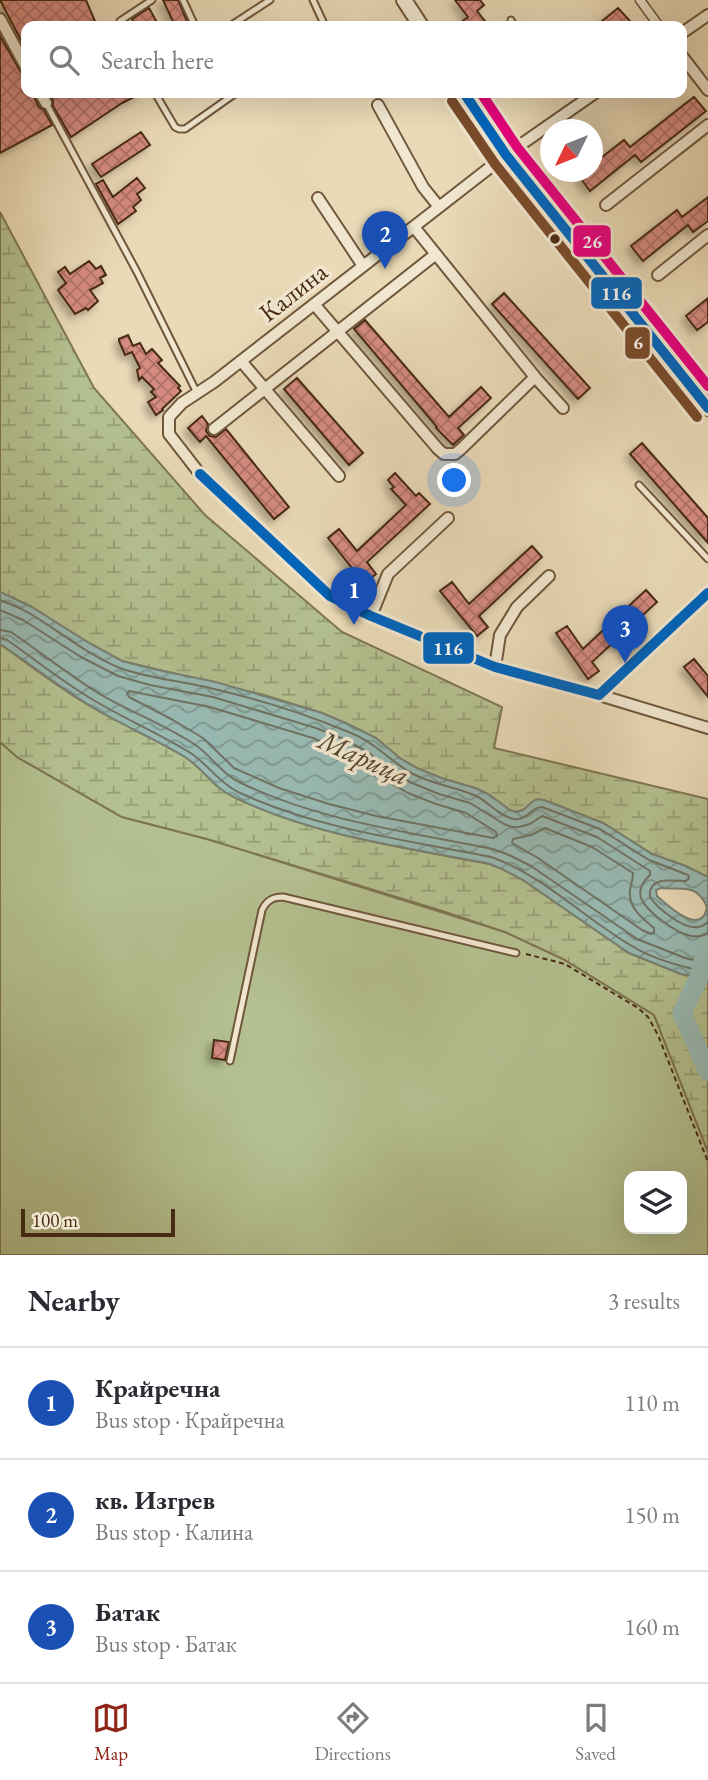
<!DOCTYPE html>
<html lang="en">
<head>
<meta charset="utf-8">
<style>
  :root { --surface:#fff; --page:#f7f7f7; --text:#2b2b33; --muted:#7c7c81; --line:#e1e1e2; --accent:#8f2418 }
  body { margin:0; font-family:"EB Garamond",serif; background:var(--page); color:var(--text) }
  .controls { position:absolute; right:21px; bottom:21px; display:grid; overflow:hidden; border-radius:14px; box-shadow:0 7px 28px #0002 }
  .controls button { width:63px; height:63px; display:grid; place-items:center; padding:0; border:0; border-bottom:2px solid var(--line); background:var(--surface); color:var(--text); font:35px sans-serif }
  .compass { position:absolute; left:540px; top:119px; width:63px; height:63px; border-radius:50%; background:var(--surface); box-shadow:0 7px 28px #0002; rotate:227deg }
  .scale { position:absolute; left:21px; bottom:18px; width:154px; box-sizing:border-box; padding-left:7px; border:4px solid #482b13; border-top:0; font-size:19px; line-height:24px; white-space:nowrap; color:#482b13; -webkit-text-stroke:5px #f1e7d0; paint-order:stroke }
  .you { position:absolute; left:455px; top:481px; width:24px; height:24px; margin:-18px; border:5px solid #fff; border-radius:50%; background:#1a73e8; box-shadow:0 0 0 10px #1a73e833 }
  .badge { display:grid; place-items:center; width:46px; height:46px; border-radius:50%; background:var(--accent); color:#fff; font-size:23px; font-weight:700 }
  .pin { position:absolute; translate:-50% -58px; filter:drop-shadow(0 2px 4px #0008) }
  .pin::after { content:''; position:absolute; top:37px; width:24px; height:21px; background:inherit; clip-path:polygon(0 0,100% 0,50% 100%) }
  .list { margin:0; padding:0; list-style:none }
  h2 { display:flex; justify-content:space-between; align-items:center; height:91px; margin:0; padding:0 28px; font-size:30px }
  h2 small { font-size:23px; font-weight:400; color:var(--muted) }
  .list li { display:grid; grid-template-columns:46px 1fr auto; gap:21px; align-items:center; box-sizing:border-box; height:112px; padding:0 28px; border-top:2px solid var(--line) }
  .list b { display:block; font-size:26px; white-space:nowrap }
  .list p { margin:0; font-size:23px; white-space:nowrap; color:var(--muted) }
  .list em { font-size:23px; font-style:normal; color:var(--muted) }
  .icon { flex:none; width:38px; height:38px; fill:none; stroke:currentColor; stroke-width:2; stroke-linecap:round; stroke-linejoin:round }
  .map { position:relative; flex:none; width:708px; height:1255px; overflow:hidden }
  .search { position:absolute; background:var(--surface); box-shadow:0 7px 28px #0002; left:21px; right:21px; top:21px; height:77px; display:flex; align-items:center; gap:18px; box-sizing:border-box; padding:0 24px; border-radius:14px; color:var(--muted); font-size:26px }
  .sheet { height:427px; background:var(--surface) }
  nav { display:flex; justify-content:space-around; align-items:center; box-sizing:border-box; height:98px; border-top:2px solid var(--line); background:var(--surface); font-size:19px; color:var(--muted) }
  nav a { display:grid; justify-items:center; gap:4px }
  nav .on { color:var(--accent) }
  .map>svg:first-child { display:block }
  .green { fill:#b4c090; stroke:#7e7652; stroke-width:2; fill-rule:evenodd }
  .wetland { fill:url(#wetland-marsh); stroke:#7e7652; stroke-width:2 }
  .water { fill:url(#water-waves); stroke:#788173; stroke-width:2; fill-rule:evenodd }
  .lines { fill:none; stroke-linecap:round; stroke-linejoin:round }
  .shore { stroke:#707263; stroke-width:2 }
  .river { stroke:#98bab3; stroke-width:19 }
  .building { fill:url(#building-cross-hatch); stroke:#482b13; stroke-width:2; filter:url(#shadow) }
  .service-casing { stroke:#70573c; stroke-width:9 }
  .pedestrian-casing { stroke:#70573c; stroke-width:11 }
  .minor-casing { stroke:#70573c; stroke-width:14 }
  .tertiary-casing { stroke:#70573c; stroke-width:18 }
  .path { stroke:#482b13; stroke-width:2; stroke-dasharray:5 3.5; stroke-linecap:butt }
  .service { stroke:#f1e7d0; stroke-width:5 }
  .pedestrian { stroke:#f1e7d0; stroke-width:8 }
  .minor { stroke:#f1e7d0; stroke-width:10 }
  .tertiary { stroke:#f1e7d0; stroke-width:14 }
  .bus-1-casing { stroke:#f1e7d0; stroke-width:16 }
  .bus-2-casing { stroke:#f1e7d0; stroke-width:16 }
  .bus-3-casing { stroke:#f1e7d0; stroke-width:16 }
  .bus-1 { stroke:#0065bd; stroke-width:10 }
  .bus-2 { stroke:#7a4b2a; stroke-width:10 }
  .bus-3 { stroke:#e5007d; stroke-width:10 }
  .bus-dot { fill:#482b13; stroke:#f1e7d0; stroke-width:2.5 }
  .labels { text-anchor:middle; dominant-baseline:central; stroke-width:7; stroke-linejoin:round; paint-order:stroke }
  .street-label { font-size:26px; fill:#482b13; stroke:#f1e7d0 }
  .water-label { font-size:28px; font-style:italic; fill:#584833; stroke:#f1e7d0 }
  .line-badge { stroke:#f1e7d0; stroke-width:2.5 }
  .badge-label { font-size:19px; text-anchor:middle; font-weight:bold; fill:#fff }
</style>
</head>
<body>
<div class="map">
<svg width="708" height="1255" viewBox="0 0 708 1255">
  <defs>
    <pattern id="wetland-marsh" width="20" height="14" patternUnits="userSpaceOnUse" patternTransform="scale(1.75)"><rect width="20" height="14" fill="#b4c090"/><path d="M1 5h8M5 5V1M11 12h8M15 12V8" fill="none" stroke="#949c74"/></pattern>
    <pattern id="water-waves" width="16" height="10" patternUnits="userSpaceOnUse" patternTransform="scale(1.75)"><rect width="16" height="10" fill="#98bab3"/><path d="M0 5q4-4 8 0t8 0" fill="none" stroke="#7e9790"/></pattern>
    <pattern id="building-cross-hatch" width="8" height="8" patternUnits="userSpaceOnUse" patternTransform="scale(1.75)"><rect width="8" height="8" fill="#d58b80"/><path d="M0 0l8 8M0 8l8-8" fill="none" stroke="#af7268"/></pattern>
    <filter id="shadow"><feDropShadow dx="-4.5" dy="4.5" stdDeviation="3.5" flood-color="#0004"/></filter>
  </defs>
  <rect width="100%" height="100%" fill="#eadab7"/>
  <filter id="stains"><feTurbulence type="fractalNoise" baseFrequency=".00286" numOctaves="4"/><feColorMatrix values="0 0 0 0 .2 0 0 0 0 .09 0 0 0 0 .02 0 0 0 .5 -.17"/></filter>
  <radialGradient id="worn" r=".72"><stop offset=".6" stop-color="#630" stop-opacity="0"/><stop offset="1" stop-color="#630" stop-opacity=".3"/></radialGradient>
  <path class="green" d="M0,742L17,757L122,817L207,839L505,932L563,959L654,1015L708,1152V1255H0ZM629,1176H682V1229H629Z"/>
  <path class="wetland" d="M0,212L94,388L205,515L342,632L502,707L494,748L708,799V877L686,867L652,854L603,823L544,800L523,810L516,812L509,810L490,795L475,788L444,779L419,769L401,759L376,738L350,725L322,713L264,695L122,661L89,643L30,606L0,592Z
    M0,644C30,665 60,689 92,707C122,725 155,738 185,757C204,769 212,787 234,797C311,835 406,848 490,864L502,869L523,880L629,953L681,974L708,979V1152L654,1015L563,959L505,932L439,910L207,839L122,817L17,757L0,742Z"/>
  <path class="water" d="M0,592L30,606L89,643L122,661L153,669L216,682L322,713L350,725L376,738L401,759L419,769L444,779L475,788L490,795L510,810L516,812L523,810L533,801L537,799L544,800L603,823L652,854L686,866L708,877V979L681,974L629,953L523,880L502,869L490,864C405,847 313,836 234,797C212,787 204,769 185,757C155,739 122,725 92,707C60,688 31,664 0,644ZM661,888C682,890 697,883 707,907C702,937 669,907 657,896L656,890Z"/>
  <g class="lines">
    <path class="shore" d="M0,600C10,604 20,608 29,613C58,630 89,656 120,668C150,679 183,681 214,689C257,699 300,712 341,729C352,733 365,739 374,746C387,755 398,766 413,774C434,785 458,787 478,797C489,803 501,817 514,819C527,821 531,807 542,807L600,829L649,860L688,875L689,878L686,881C671,881 648,876 650,897C657,908 684,930 698,927C703,927 704,925 708,922
      M0,610L23,620L81,657L118,676L150,685L213,697L316,728L344,739L368,752L391,772L412,783L439,794L470,803L504,824L512,827H519L530,824L542,816L597,837L650,871V875C630,893 644,907 661,920C670,927 680,934 691,936C698,937 703,936 708,933
      M0,630L11,632C40,652 68,674 98,693C130,712 166,725 197,746C213,758 223,775 241,783C319,821 409,832 493,849L509,855L531,866L637,939L685,958L708,963
      M0,638L7,640C36,660 64,683 95,701C125,719 158,733 189,752C207,763 218,782 238,792C317,829 406,840 491,857C543,875 585,919 632,946C654,960 682,967 708,972
      M129,691L210,707L313,738L339,749L361,760L385,780L408,793L436,804L466,813L496,832L497,836L493,838L376,816L329,804L279,788L234,768L203,738L173,720L129,697L127,694Z
      M545,828L592,847L633,873C633,879 631,884 630,890C628,908 642,918 654,928V933L651,934L642,930L538,858L512,843L513,839L531,835Z"/>
    <path class="river" d="M708,945L699,977L682,1013L708,1072"/>
  </g>
  <path class="building" d="M0,0H86L97,26H26V50Z
    M163,0H178L189,26H175Z
    M455,0H480L484,5L477,11L489,26H456L468,17Z
    M149,8L159,26H136L132,19Z
    M618,8L630,21L623,26H596Z
    M0,36L26,81V93H32L39,107L44,110L52,125L0,153Z
    M49,93H142L122,103L71,137L53,106V100Z
    M694,97L706,111L641,162L635,155L590,191L579,176L584,172H592V165L624,140L630,147Z
    M141,132L150,145L101,177L92,164Z
    M137,178L145,188L137,194L141,200L133,207L136,211L118,224L96,184L103,180L113,197Z
    M708,197V221L693,232L688,225L643,261L631,246L677,210L682,217Z
    M89,261L96,269L101,266L106,275L100,278L103,283L90,290L98,301L88,310L86,308L75,314L58,290L66,283L58,272L65,267L70,274Z
    M504,293L590,388L578,399L492,304Z
    M708,298V322L697,330L686,316Z
    M365,320L449,417L481,387L491,398L458,428L464,435L453,445L436,428L437,427L354,329Z
    M128,335L133,346L140,343L146,354L152,349L162,360L158,363L180,386L178,388L181,391L162,409L163,410L156,415L148,402L156,397L151,392L154,389L142,377L139,380L137,370L140,368L132,352L125,355L119,341V339Z
    M297,378L363,453L349,465L284,389Z
    M202,416L208,424L206,431L210,436L216,437L226,429L289,507L274,519L206,436L200,442L188,428Z
    M642,443L708,518V543L630,454Z
    M395,473L416,496L419,493L430,504L367,562L376,574L364,583L328,538L339,529L357,551L406,505L391,489L394,487L388,480Z
    M532,546L542,557L479,616L488,627L477,636L440,591L452,582L469,604Z
    M646,590L657,602L592,662L599,671L588,679L556,633L567,626L583,649Z
    M694,659L708,676V697L684,667Z
    M214,1040L229,1042L225,1060L212,1058Z"/>
  <g class="lines">
    <defs>
      <path id="service" d="M183,0L195,26
        M313,0L325,26
        M511,20L514,26
        M119,26L120,21L152,0
        M230,26L270,0
        M155,93L175,127L179,129H185L236,93
        M46,103L137,272L197,393
        M472,105L489,93
        M639,485L708,559
        M230,1061L262,910C267,900 273,897 283,897L516,953"/>
      <path id="pedestrian" d="M640,0L659,26"/>
      <path id="minor" d="M0,19L26,67
        M682,33L708,15
        M682,56L708,90
        M40,93L46,103
        M595,93L506,155L214,382L182,403L169,417V434L200,474L330,596L371,616L495,667L599,695L708,728
        M378,105L423,187L439,207
        M318,198L363,266
        M606,205L708,125
        M414,227L535,377L563,408
        M658,275L708,235
        M314,304L438,449L444,454H455L461,449L535,377
        M241,361L339,476
        M214,429L436,254
        M371,616L388,574L448,518
        M495,667L500,635L517,607L549,576
        M599,695L708,593"/>
      <path id="tertiary" d="M404,0L421,26
        M464,93L506,155L708,408"/>
    </defs>
    <use href="#service" class="service-casing"/>
    <use href="#pedestrian" class="pedestrian-casing"/>
    <use href="#minor" class="minor-casing"/>
    <use href="#tertiary" class="tertiary-casing"/>
    <path class="path" d="M526,954L565,964L638,1008L648,1017L658,1035L708,1162"/>
    <use href="#service" class="service"/>
    <use href="#pedestrian" class="pedestrian"/>
    <use href="#minor" class="minor"/>
    <use href="#tertiary" class="tertiary"/>
    <defs>
      <path id="bus-1" d="M464,93L506,155L708,408
        M200,474L330,596L371,616L495,667L599,695L708,593"/>
      <path id="bus-2" d="M452,101L495,164L697,417"/>
      <path id="bus-3" d="M481,93L517,147L708,386"/>
    </defs>
    <use href="#bus-1" class="bus-1-casing"/>
    <use href="#bus-2" class="bus-2-casing"/>
    <use href="#bus-3" class="bus-3-casing"/>
    <use href="#bus-1" class="bus-1"/>
    <use href="#bus-2" class="bus-2"/>
    <use href="#bus-3" class="bus-3"/>
  </g>
  <circle class="bus-dot" cx="555" cy="239" r="6"/>
  <g class="labels">
    <g class="street-label">
      <text transform="translate(293 292) rotate(-38)">Калина</text>
    </g>
    <g class="water-label">
      <text transform="translate(364 757) rotate(24)">Марица</text>
    </g>
  </g>
  <g class="line-badge">
    <rect x="572" y="224" width="40" height="34" rx="7" fill="#e5007d"/>
    <rect x="590" y="276" width="53" height="34" rx="7" fill="#0065bd"/>
    <rect x="624" y="326" width="27" height="34" rx="7" fill="#7a4b2a"/>
    <rect x="422" y="631" width="53" height="34" rx="7" fill="#0065bd"/>
  </g>
  <g class="badge-label">
    <text x="592" y="248">26</text>
    <text x="616" y="300">116</text>
    <text x="638" y="349">6</text>
    <text x="448" y="655">116</text>
  </g>
  <rect width="100%" height="100%" filter="url(#stains)"/>
  <rect width="100%" height="100%" fill="url(#worn)"/>
</svg>
<div class="controls">
<button><svg class="icon" aria-label="layers" viewBox="0 0 24 24"><path d="M12 4l9 5-9 5-9-5zM3 14l9 5 9-5"/></svg></button>
</div>
<svg class="compass" viewBox="-18 -18 36 36"><path d="M0-13l5 13h-10z" fill="#e53935"/><path d="M0 13l5-13h-10z" fill="#7c7c81"/></svg>
<div class="scale">100 m</div>
<div class="you"></div>
<div class="pin badge" style="left:354px;top:625px;background:#1a4fb4">1</div>
<div class="pin badge" style="left:385px;top:269px;background:#1a4fb4">2</div>
<div class="pin badge" style="left:625px;top:663px;background:#1a4fb4">3</div>
<div class="search"><svg class="icon" aria-label="search" viewBox="0 0 24 24"><circle cx="10" cy="10" r="6"/><path d="M15 15l6 6"/></svg>Search here</div>
</div>
<section class="sheet">
<h2>Nearby<small>3 results</small></h2>
<ul class="list">
<li><span class="badge" style="background:#1a4fb4">1</span><div><b>Крайречна</b><p>Bus stop · Крайречна</p></div><em>110 m</em></li>
<li><span class="badge" style="background:#1a4fb4">2</span><div><b>кв. Изгрев</b><p>Bus stop · Калина</p></div><em>150 m</em></li>
<li><span class="badge" style="background:#1a4fb4">3</span><div><b>Батак</b><p>Bus stop · Батак</p></div><em>160 m</em></li>
</ul>
</section>
<nav>
<a class="on"><svg class="icon" aria-label="map" viewBox="0 0 24 24"><path d="M3 6l6-2 6 2 6-2v14l-6 2-6-2-6 2zM9 4v14M15 6v14"/></svg>Map</a>
<a><svg class="icon" aria-label="directions" viewBox="0 0 24 24"><path d="M12 3l9 9-9 9-9-9zM9 14v-3h6M13 9l2 2-2 2"/></svg>Directions</a>
<a><svg class="icon" aria-label="saved" viewBox="0 0 24 24"><path d="M7 4h10v16l-5-4-5 4z"/></svg>Saved</a>
</nav>
</body>
</html>
